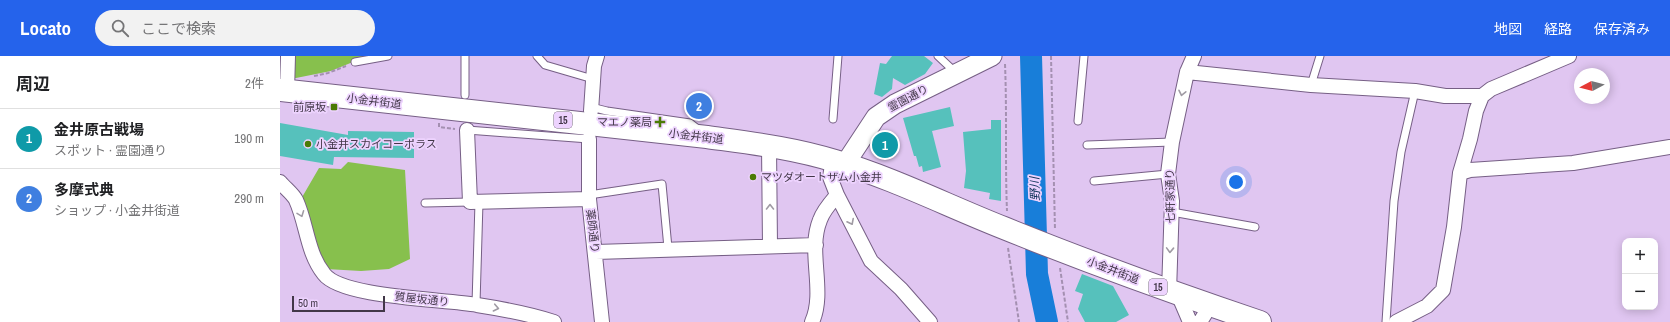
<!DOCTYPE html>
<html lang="ja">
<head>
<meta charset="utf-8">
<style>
  :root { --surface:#fff; --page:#f2f2f2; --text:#202124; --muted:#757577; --line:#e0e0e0; --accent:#2563eb }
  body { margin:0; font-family:"Archivo Narrow","Noto Sans JP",sans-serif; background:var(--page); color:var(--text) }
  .controls { position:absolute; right:12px; bottom:12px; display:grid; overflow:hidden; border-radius:8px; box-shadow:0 2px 10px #0003 }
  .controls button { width:36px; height:36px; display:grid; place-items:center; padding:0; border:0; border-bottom:1px solid var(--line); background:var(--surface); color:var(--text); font:20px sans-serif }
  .compass { position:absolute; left:1294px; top:12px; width:36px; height:36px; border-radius:50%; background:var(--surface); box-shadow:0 2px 10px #0003; rotate:263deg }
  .scale { position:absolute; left:12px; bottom:10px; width:93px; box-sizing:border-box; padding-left:4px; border:2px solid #423748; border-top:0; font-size:11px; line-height:14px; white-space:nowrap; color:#423748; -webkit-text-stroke:3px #edd3fe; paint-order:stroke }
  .you { position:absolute; left:956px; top:126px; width:14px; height:14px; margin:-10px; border:3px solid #fff; border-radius:50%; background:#1a73e8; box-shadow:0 0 0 6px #1a73e833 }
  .badge { display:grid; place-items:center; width:26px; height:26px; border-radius:50%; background:var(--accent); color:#fff; font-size:13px; font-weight:700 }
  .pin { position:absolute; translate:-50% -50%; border:2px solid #fff; box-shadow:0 1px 4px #0006 }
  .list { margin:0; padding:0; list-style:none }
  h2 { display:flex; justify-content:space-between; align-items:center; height:52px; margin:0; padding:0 16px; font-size:17px }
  h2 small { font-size:13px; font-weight:400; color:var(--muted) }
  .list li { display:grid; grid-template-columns:26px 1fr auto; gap:12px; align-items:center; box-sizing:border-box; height:60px; padding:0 16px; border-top:1px solid var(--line) }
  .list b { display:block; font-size:15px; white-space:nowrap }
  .list p { margin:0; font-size:13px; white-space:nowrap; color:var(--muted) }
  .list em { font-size:13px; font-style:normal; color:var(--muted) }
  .icon { flex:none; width:22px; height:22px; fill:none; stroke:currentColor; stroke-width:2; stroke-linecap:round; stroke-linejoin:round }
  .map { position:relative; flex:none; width:1390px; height:266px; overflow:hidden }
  header { display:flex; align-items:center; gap:24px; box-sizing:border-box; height:56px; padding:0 20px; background:var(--accent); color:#fff }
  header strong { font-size:19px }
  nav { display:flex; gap:22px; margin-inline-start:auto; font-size:14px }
  .search { width:280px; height:36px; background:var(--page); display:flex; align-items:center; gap:10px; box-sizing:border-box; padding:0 14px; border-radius:22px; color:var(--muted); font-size:15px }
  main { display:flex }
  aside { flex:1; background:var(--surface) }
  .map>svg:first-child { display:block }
  .green { fill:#87c04d }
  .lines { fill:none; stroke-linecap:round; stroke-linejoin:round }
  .river { stroke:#187ed9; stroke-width:22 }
  .building { fill:#56c1bc }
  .lane-casing { stroke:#765f85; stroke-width:9 }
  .street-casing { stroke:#765f85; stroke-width:16 }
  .secondary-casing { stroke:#765f85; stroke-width:21 }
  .primary-casing { stroke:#765f85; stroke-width:24 }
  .path { stroke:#a490b1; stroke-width:2; stroke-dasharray:4 2; stroke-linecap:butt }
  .lane { stroke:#fff; stroke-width:7 }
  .street { stroke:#fff; stroke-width:14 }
  .secondary { stroke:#fff; stroke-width:19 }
  .primary { stroke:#fff; stroke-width:22 }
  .oneway { stroke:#a09ba4 }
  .poi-dot { fill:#4b7b05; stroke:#edd3fe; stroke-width:1.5 }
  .labels { text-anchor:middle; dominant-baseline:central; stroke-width:3.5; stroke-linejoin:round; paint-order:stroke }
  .shield { fill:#edd3fe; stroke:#75667f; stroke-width:1 }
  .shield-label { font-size:10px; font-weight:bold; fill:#423748 }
  .street-label { font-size:11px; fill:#423748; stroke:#edd3fe }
  .poi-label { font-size:11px; fill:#423748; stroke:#edd3fe; text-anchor:end }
  .water-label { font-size:12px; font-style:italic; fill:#0e3358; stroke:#edd3fe }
</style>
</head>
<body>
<header>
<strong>Locato</strong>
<div class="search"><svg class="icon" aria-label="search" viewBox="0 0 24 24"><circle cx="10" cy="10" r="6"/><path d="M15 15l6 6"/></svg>ここで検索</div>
<nav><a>地図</a><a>経路</a><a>保存済み</a></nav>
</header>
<main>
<aside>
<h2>周辺<small>2件</small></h2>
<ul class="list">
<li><span class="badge" style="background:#0f9aa8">1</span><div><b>金井原古戦場</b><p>スポット · 霊園通り</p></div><em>190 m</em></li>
<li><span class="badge" style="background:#3f7fe0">2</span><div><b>多摩式典</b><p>ショップ · 小金井街道</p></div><em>290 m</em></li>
</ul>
</aside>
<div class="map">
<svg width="1390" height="266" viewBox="0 0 1390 266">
  <rect width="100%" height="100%" fill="#e0c6f1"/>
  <path class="green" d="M13,0H85V1L51,15L11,23Z
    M68,106L125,114L130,203L109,213L81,215L46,213L34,191L21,143L39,112L61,113Z"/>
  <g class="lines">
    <path class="river" d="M751,0L757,218L767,266"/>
  </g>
  <path class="building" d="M612,0H644L653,7L645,18L625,29L613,22L612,33L602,41L594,38L600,7L606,8Z
    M424,37V62L414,63V38Z
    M670,51L674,70L652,75L661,111L643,116L642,110L639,111L636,100H634L623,62Z
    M711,64H721V145L709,143L710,137L684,132L686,115L683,76L711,73Z
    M0,67L68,79V75L134,76V102L54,101L53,109L0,100Z
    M802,218L833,230L849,259L836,266H805L798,253L803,238L795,235Z"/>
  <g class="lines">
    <defs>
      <path id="lane" d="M185,0V39
        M257,0L265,9L313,23
        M658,0L675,16
        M75,6L108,0
        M1031,29L1040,0
        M311,51L327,55L410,67L419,74
        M553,63L558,0
        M798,65L804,0
        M187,74L309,83
        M807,89L892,86
        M814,125L888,118
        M309,139L382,128L388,192
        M145,147L190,146
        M892,156L975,171
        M196,248L199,146
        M1106,266L1114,145L1121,96L1135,35"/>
      <path id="street" d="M907,16L1031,29L1135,35L1165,40H1202
        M7,35L8,0
        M311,55L314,10L317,0
        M187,74L190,146L309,143
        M309,83V143L322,266
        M489,90L490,190
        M553,104L550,121L557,139L591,205L621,233L650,266
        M1180,117L1190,114L1293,107L1390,91
        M0,126C5,132 13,138 16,144C27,168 27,197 44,218C62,242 166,243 197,249C223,253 250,258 274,266
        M316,196L536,189
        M889,236L892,145L888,118L892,86L907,16L914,0
        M903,240L901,245L910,266
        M532,266C546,235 527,196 540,164C543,155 551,146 557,139
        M920,266L925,258L929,249
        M1116,266L1147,250L1163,234L1174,171L1180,117L1190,83L1196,55L1202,40L1211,33L1289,0"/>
      <path id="secondary" d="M565,108L596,61L615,48L712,0"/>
      <path id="primary" d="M0,34L427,81C470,87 514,92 555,105C613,122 668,150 724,172C808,206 894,237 980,266"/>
    </defs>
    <use href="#lane" class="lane-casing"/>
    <use href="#street" class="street-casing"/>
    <use href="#secondary" class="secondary-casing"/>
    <use href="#primary" class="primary-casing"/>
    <path class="path" d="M771,0L775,174
      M725,8C727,57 725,106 727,155
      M34,20L48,17L66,10
      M159,67V71L175,73
      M728,192L739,266
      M780,212L788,266"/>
    <use href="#lane" class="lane"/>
    <use href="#street" class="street"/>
    <use href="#secondary" class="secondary"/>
    <use href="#primary" class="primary"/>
  </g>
  <defs><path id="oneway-chevron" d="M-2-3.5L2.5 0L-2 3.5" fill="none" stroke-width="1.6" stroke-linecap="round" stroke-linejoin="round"/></defs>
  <g class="oneway">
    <use href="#oneway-chevron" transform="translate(902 37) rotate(102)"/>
    <use href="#oneway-chevron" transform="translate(490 151) rotate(-90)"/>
    <use href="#oneway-chevron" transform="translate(21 158) rotate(69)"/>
    <use href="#oneway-chevron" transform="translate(571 166) rotate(63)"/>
    <use href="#oneway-chevron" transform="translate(890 194) rotate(92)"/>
    <use href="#oneway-chevron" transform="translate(216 252) rotate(12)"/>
  </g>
  <g class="poi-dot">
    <rect x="50" y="47" width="8" height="8" rx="2"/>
    <path d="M378 60h4v4h4v4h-4v4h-4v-4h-4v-4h4z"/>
    <circle cx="28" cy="88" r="4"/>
    <circle cx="473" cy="121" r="4"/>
  </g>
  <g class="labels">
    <g class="shield">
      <rect x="274" y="56" width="18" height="16" rx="3"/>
      <rect x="869" y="223" width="18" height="16" rx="3"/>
    </g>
    <g class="shield-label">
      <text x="283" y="64">15</text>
      <text x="878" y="231">15</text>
    </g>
    <g class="street-label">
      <text transform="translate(628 42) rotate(-28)">霊園通り</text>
      <text transform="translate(94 45) rotate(7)">小金井街道</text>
      <text transform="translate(416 80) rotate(7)">小金井街道</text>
      <text transform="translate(890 140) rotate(-91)">七軒家通り</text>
      <text transform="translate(313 175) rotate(83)">薬師通り</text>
      <text transform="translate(833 214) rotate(21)">小金井街道</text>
      <text transform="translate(142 243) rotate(6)">質屋坂通り</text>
    </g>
    <g class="poi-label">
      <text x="46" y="51">前原坂</text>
      <text x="372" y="66">マエノ薬局</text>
      <text x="36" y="88" text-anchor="start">小金井スカイコーポラス</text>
      <text x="481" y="121" text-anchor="start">マツダオートザム小金井</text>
    </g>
    <g class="water-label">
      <text transform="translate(755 133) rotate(-92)">野川</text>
    </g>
  </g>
</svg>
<div class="controls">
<button>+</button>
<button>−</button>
</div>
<svg class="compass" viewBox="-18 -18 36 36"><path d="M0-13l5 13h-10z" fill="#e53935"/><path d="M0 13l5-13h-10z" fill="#757577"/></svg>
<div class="scale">50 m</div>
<div class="you"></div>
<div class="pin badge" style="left:605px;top:89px;background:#0f9aa8">1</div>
<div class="pin badge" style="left:419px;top:50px;background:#3f7fe0">2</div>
</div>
</main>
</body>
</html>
